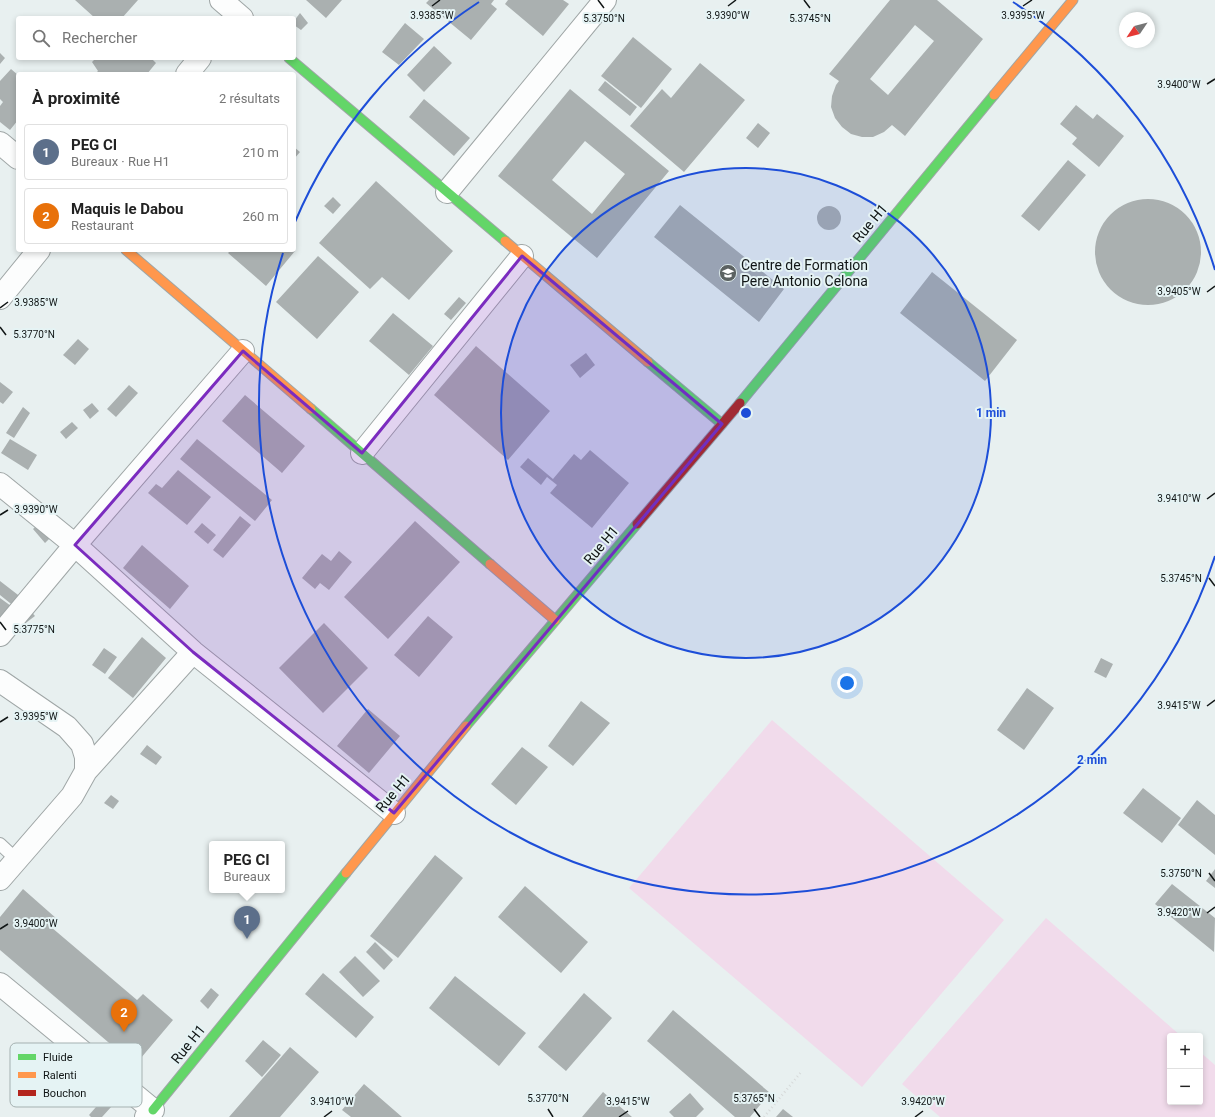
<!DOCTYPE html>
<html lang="fr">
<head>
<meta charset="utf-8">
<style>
  :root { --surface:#fff; --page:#f6f6f6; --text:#222; --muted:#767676; --line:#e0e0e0; --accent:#5c6262 }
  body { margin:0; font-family:Roboto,sans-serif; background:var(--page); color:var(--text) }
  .controls { position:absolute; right:12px; bottom:12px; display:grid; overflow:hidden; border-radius:4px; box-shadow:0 2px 6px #0003 }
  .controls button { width:36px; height:36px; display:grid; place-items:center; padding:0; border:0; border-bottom:1px solid var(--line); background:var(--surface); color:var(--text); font:20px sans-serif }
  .compass { position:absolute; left:1119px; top:12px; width:36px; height:36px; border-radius:50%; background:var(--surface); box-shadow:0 2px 6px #0003; rotate:235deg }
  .you { position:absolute; left:847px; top:683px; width:14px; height:14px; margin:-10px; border:3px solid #fff; border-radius:50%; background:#1a73e8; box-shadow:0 0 0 6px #1a73e833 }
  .badge { display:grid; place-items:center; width:26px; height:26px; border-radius:50%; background:var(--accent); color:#fff; font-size:13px; font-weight:700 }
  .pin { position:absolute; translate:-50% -33px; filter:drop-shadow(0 1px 2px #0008) }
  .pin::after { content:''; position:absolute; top:21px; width:14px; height:12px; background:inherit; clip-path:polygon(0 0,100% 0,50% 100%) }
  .popup { position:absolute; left:209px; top:841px; width:76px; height:52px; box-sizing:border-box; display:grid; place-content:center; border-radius:4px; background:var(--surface); filter:drop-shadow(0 1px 3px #0005); font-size:13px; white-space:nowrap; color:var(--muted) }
  .popup b { font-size:15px; color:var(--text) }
  .popup::after { content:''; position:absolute; left:50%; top:100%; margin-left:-8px; border:8px solid transparent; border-top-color:var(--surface) }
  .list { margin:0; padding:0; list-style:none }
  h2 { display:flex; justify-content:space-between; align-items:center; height:52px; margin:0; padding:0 16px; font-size:17px }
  h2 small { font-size:13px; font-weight:400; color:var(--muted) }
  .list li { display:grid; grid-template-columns:26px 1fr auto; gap:12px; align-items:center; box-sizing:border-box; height:56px; margin:0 8px 8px; padding:0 8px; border:1px solid var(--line); border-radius:4px }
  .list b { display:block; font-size:15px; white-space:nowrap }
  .list p { margin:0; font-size:13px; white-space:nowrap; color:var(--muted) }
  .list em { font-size:13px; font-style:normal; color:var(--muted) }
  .icon { flex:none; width:22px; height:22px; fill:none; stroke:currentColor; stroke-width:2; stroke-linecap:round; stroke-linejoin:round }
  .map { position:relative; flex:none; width:1215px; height:1117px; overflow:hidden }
  .search { position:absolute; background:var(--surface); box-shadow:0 2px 6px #0003; left:16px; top:16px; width:280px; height:44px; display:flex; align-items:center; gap:10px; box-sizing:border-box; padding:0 14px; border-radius:4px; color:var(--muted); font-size:15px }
  .panel { position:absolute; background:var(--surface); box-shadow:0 2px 6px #0003; left:16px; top:72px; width:280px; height:180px; border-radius:4px }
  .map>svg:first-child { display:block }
  .green { fill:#f1dbeb }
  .building { fill:#aab0b0; fill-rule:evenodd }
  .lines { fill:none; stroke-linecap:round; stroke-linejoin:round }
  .lane-casing { stroke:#9fa6a6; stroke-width:14 }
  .street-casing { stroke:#9fa6a6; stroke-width:24 }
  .fast-casing { stroke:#9fa6a6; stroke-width:11 }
  .slow-casing { stroke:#9fa6a6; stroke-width:11 }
  .jam-casing { stroke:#9fa6a6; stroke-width:11 }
  .path { stroke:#d6d9d9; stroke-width:2.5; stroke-dasharray:1 3; stroke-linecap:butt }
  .lane { stroke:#fcfdfd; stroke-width:12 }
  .street { stroke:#fcfdfd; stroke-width:22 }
  .fast { stroke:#63d668; stroke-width:9 }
  .slow { stroke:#ff974d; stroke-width:9 }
  .jam { stroke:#b3261e; stroke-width:9 }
  .marked { fill:#7b2cbf; fill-opacity:0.2; stroke:#7b2cbf; stroke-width:3; stroke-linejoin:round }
  .ticks { fill:none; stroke:#111616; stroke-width:1.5 }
  .ring { fill:none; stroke:#1d4ed8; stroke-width:2 }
  .labels { text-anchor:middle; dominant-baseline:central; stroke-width:4; stroke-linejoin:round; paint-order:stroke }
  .street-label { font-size:14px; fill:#111616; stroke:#e5f3f4 }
  .poi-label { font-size:14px; fill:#111616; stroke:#e5f3f4; text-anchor:start }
  .key { fill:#e5f3f4; stroke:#a5b1b1; stroke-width:1 }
  .key-label { font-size:11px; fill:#111616 }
  .ticks-label { font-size:10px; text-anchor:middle; fill:#111616; stroke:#e5f3f4; stroke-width:4; stroke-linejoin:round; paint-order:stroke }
  .centre { fill:#1d4ed8; stroke:#e5f3f4; stroke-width:2 }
  .ring-label { font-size:12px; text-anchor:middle; font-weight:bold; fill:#1d4ed8; stroke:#e5f3f4; stroke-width:4; stroke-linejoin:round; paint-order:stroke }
</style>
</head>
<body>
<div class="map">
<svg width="1215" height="1117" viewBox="0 0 1215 1117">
  <rect width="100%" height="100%" fill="#e8f0f0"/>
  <path class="green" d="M772,720L1004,920L862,1087L629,888Z
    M1046,918L1181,1036H1170V1102H1200V1052L1215,1065V1117H940L902,1084Z"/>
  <path class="building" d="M75,0H138L122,18H95Z
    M306,0H342L326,18Z
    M429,0H494L491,4L497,9L471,40L426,3Z
    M508,0H563L569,4L543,36L505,4Z
    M890,0H937L983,39L905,136L892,125L884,132L873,137H862L851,134L842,127L835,118L831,107L832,96L836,85L839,81L829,74ZM915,25L934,41L888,95L870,79Z
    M300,13L308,23L301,30L294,25V21Z
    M405,23L424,39L399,65L382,52Z
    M633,37L672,69L641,108L601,76Z
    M434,46L452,63L424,92L407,75Z
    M0,53L5,58L0,64Z
    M96,58H151L156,63L147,74H97L96,73L98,71L92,62Z
    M700,63L745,100L684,172L630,126L662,89L671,98Z
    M11,69L18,75V120L10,130L0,122V106L3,102L0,99V81Z
    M605,81L637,107L630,116L598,90Z
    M570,89L669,171L597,258L498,176ZM585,141L625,174L592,214L552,180Z
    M424,99L470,138L454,156L409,117Z
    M1076,105L1093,119L1097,114L1124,136L1099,167L1072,144L1077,138L1060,124Z
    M758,123L770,133L758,148L746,138Z
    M294,147L300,152L294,159Z
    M1068,160L1086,175L1039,231L1021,216Z
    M376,181L453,251L409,300L382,277L370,289L319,243Z
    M333,197L341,205L333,214L324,206Z
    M1095 252a53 53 0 1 1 106 0a53 53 0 1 1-106 0Z
    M680,205L784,289L759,322L654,237Z
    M817 218a12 12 0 1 1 24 0a12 12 0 1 1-24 0Z
    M231,250H294L295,251L266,286L228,253Z
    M318,256L359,292L317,339L276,302Z
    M932,272L1017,340L985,381L900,313Z
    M459,297L466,303L451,320L444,314Z
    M393,313L433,346L409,375L369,341Z
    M78,339L89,349L75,365L63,355Z
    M476,346L550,411L508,460L434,395Z
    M586,353L595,365L580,378L570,365Z
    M0,382L13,392L3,404L0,402Z
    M129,385L138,393L116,417L107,409Z
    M245,395L305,446L282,473L222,421Z
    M92,403L99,411L90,419L83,410Z
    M23,407L30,413L14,438L6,433Z
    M72,422L78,428L66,439L60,432Z
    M10,439L37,455L28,470L1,453Z
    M197,439L272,500L255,521L180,459Z
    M590,450L629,483L592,528L550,493L557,485L547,477L541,485L520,467L528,458L553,479L574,454L581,460Z
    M178,470L211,497L187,525L148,493L156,484L162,488Z
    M240,516L251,525L223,558L213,550Z
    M415,521L460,562L388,639L344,597Z
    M39,523L52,536L45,543L33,529Z
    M202,523L216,535L208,544L194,532Z
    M142,545L189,586L170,609L123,568Z
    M339,551L352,562L329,590L320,583L315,589L302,578L322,554L331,561Z
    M0,581L22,598L15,607L0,595Z
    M0,598L11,606L0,620Z
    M28,608L35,616L19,628Z
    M428,616L453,637L419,677L394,655Z
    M324,623L368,668L323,713L279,668Z
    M142,637L166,658L133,698L108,678Z
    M104,648L117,657L105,674L92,665Z
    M1101,658L1113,664L1106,678L1094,672Z
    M1027,688L1054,708L1024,750L997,730Z
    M581,701L610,723L573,766L548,746Z
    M368,709L400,736L369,773L337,746Z
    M147,745L162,757L156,765L140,754Z
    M522,747L548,767L516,805L491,784Z
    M1143,788L1181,818L1162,843L1123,813Z
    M111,795L119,801L113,809L104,803Z
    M1197,800L1215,815V855L1178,825Z
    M435,855L463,878L398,958L370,936Z
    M1215,869V888L1206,881Z
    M1172,884L1215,918L1214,952L1155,904Z
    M525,886L588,942L561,973L498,917Z
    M23,889L57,919L51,927L137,1000L143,994L173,1020L135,1065L0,950V917Z
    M375,942L393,960L384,970L366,952Z
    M355,956L380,981L363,997L339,972Z
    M323,973L374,1017L356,1038L305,994Z
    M455,976L526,1033L499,1066L429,1008Z
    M211,988L219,995L208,1009L200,1001Z
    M584,993L612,1018L566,1071L538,1047Z
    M673,1010L770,1093L750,1117H735L647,1041Z
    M263,1040L281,1055L262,1077L245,1061Z
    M290,1047L319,1072L280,1117H229Z
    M76,1066L91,1080L83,1088L68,1074Z
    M364,1084L402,1117H351L342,1110Z
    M603,1092L632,1117H582Z
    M690,1093L704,1109L696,1117H674L669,1112Z
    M103,1099L112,1106L102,1117H91L89,1115Z
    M783,1109L793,1117H776Z"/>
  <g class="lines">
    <defs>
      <path id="lane" d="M0,844L17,860"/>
      <path id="street" d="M221,0L242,18
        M187,74L200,58
        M0,143L18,158
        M447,192L605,0
        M0,298L39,250
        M362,453L522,256
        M0,484L75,545L193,652L394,813
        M0,635L75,545L243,351
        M0,681L67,727L82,744L86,757V771L72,796L0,879
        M86,771L193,652
        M0,984L153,1110L146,1117"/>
      <path id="fast" d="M289,58L505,241
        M648,362L722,424
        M740,403L994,95
        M311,409L490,564
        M466,726L637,524
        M153,1110L346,873"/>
      <path id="slow" d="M994,95L1073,0
        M505,241L648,362
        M126,250L311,409
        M490,564L555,620
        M346,873L466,726"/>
      <path id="jam" d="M637,524L740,403"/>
    </defs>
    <use href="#lane" class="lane-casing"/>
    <use href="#street" class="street-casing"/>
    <use href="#fast" class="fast-casing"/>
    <use href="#slow" class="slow-casing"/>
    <use href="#jam" class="jam-casing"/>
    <path class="path" d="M764,1117L802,1071"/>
    <use href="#lane" class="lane"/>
    <use href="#street" class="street"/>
    <use href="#fast" class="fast"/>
    <use href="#slow" class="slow"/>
    <use href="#jam" class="jam"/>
  </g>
  <path class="marked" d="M522,256L722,424L394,813L193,652L75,545L243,351L362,453Z"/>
  <path class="ticks" d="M598,0L604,8M804,0L810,8M432,6L440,0M728,6L736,0M1023,6L1032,0M1207,84L1215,79M1207,292L1215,286M0,308L8,302M0,327L6,335M1207,499L1215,493M0,515L8,510M1209,578L1215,586M0,622L6,630M1207,706L1215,700M0,722L8,717M1209,873L1215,881M1207,913L1215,907M0,929L8,924M548,1109L553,1117M754,1109L760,1117M324,1117L332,1111M619,1117L628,1111M915,1117L923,1111"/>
  <circle cx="746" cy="413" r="245" fill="#1d4ed8" fill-opacity=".12"/>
  <g class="ring">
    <circle cx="746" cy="413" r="245"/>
    <path d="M1215 556A490 490 0 1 1 283 253M295 222A490 490 0 0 1 479 2M1013 2A490 490 0 0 1 1215 270"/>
  </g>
  <defs>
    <symbol id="school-disc" viewBox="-11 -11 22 22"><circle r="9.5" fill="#5c6262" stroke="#e5f3f4"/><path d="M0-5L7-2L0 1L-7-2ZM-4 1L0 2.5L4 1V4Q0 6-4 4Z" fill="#fff"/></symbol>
  </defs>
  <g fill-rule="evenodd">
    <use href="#school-disc" x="718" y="263" width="20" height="20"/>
  </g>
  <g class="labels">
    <g class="street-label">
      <text transform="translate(870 223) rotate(-50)">Rue H1</text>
      <text transform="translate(601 545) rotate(-50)">Rue H1</text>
      <text transform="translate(393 793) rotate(-50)">Rue H1</text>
      <text transform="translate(188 1044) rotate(-51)">Rue H1</text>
    </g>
    <g class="poi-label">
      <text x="741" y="265">Centre de Formation<tspan x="741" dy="16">Pere Antonio Celona</tspan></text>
    </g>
  </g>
  <rect x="10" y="1043" width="132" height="64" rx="6" class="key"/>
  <rect x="18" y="1054" width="18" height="6" fill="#63d668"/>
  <rect x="18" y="1072" width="18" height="6" fill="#ff974d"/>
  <rect x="18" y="1090" width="18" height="6" fill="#b3261e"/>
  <g class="key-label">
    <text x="43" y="1061">Fluide</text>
    <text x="43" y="1079">Ralenti</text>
    <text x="43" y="1097">Bouchon</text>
  </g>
  <g class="ticks-label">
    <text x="432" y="19">3.9385°W</text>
    <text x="1023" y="19">3.9395°W</text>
    <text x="728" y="19">3.9390°W</text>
    <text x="604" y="22">5.3750°N</text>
    <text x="810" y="22">5.3745°N</text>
    <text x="1179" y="88">3.9400°W</text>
    <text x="1179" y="295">3.9405°W</text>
    <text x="36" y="306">3.9385°W</text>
    <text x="34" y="338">5.3770°N</text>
    <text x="1179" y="502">3.9410°W</text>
    <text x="36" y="513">3.9390°W</text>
    <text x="1181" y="582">5.3745°N</text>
    <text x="34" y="633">5.3775°N</text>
    <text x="1179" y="709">3.9415°W</text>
    <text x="36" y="720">3.9395°W</text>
    <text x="1181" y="877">5.3750°N</text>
    <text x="1179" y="916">3.9420°W</text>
    <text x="36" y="927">3.9400°W</text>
    <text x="548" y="1102">5.3770°N</text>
    <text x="754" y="1102">5.3765°N</text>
    <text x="332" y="1105">3.9410°W</text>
    <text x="628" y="1105">3.9415°W</text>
    <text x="923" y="1105">3.9420°W</text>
  </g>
  <circle cx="746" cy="413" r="6" class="centre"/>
  <g class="ring-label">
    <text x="991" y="417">1 min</text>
    <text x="1092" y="764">2 min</text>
  </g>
</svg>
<div class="controls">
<button>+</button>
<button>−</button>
</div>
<svg class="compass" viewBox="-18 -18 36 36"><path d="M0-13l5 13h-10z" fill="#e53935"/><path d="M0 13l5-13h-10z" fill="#767676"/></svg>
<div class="you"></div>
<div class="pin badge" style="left:247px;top:939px;background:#5c6f8a">1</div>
<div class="popup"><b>PEG CI</b>Bureaux</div>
<div class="pin badge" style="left:124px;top:1032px;background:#e8710a">2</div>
<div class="search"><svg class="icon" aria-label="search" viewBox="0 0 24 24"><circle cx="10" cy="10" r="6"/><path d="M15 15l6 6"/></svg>Rechercher</div>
<section class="panel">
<h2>À proximité<small>2 résultats</small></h2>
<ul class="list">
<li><span class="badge" style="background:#5c6f8a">1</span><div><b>PEG CI</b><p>Bureaux · Rue H1</p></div><em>210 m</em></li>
<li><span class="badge" style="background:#e8710a">2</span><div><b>Maquis le Dabou</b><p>Restaurant</p></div><em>260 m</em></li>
</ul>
</section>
</div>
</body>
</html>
